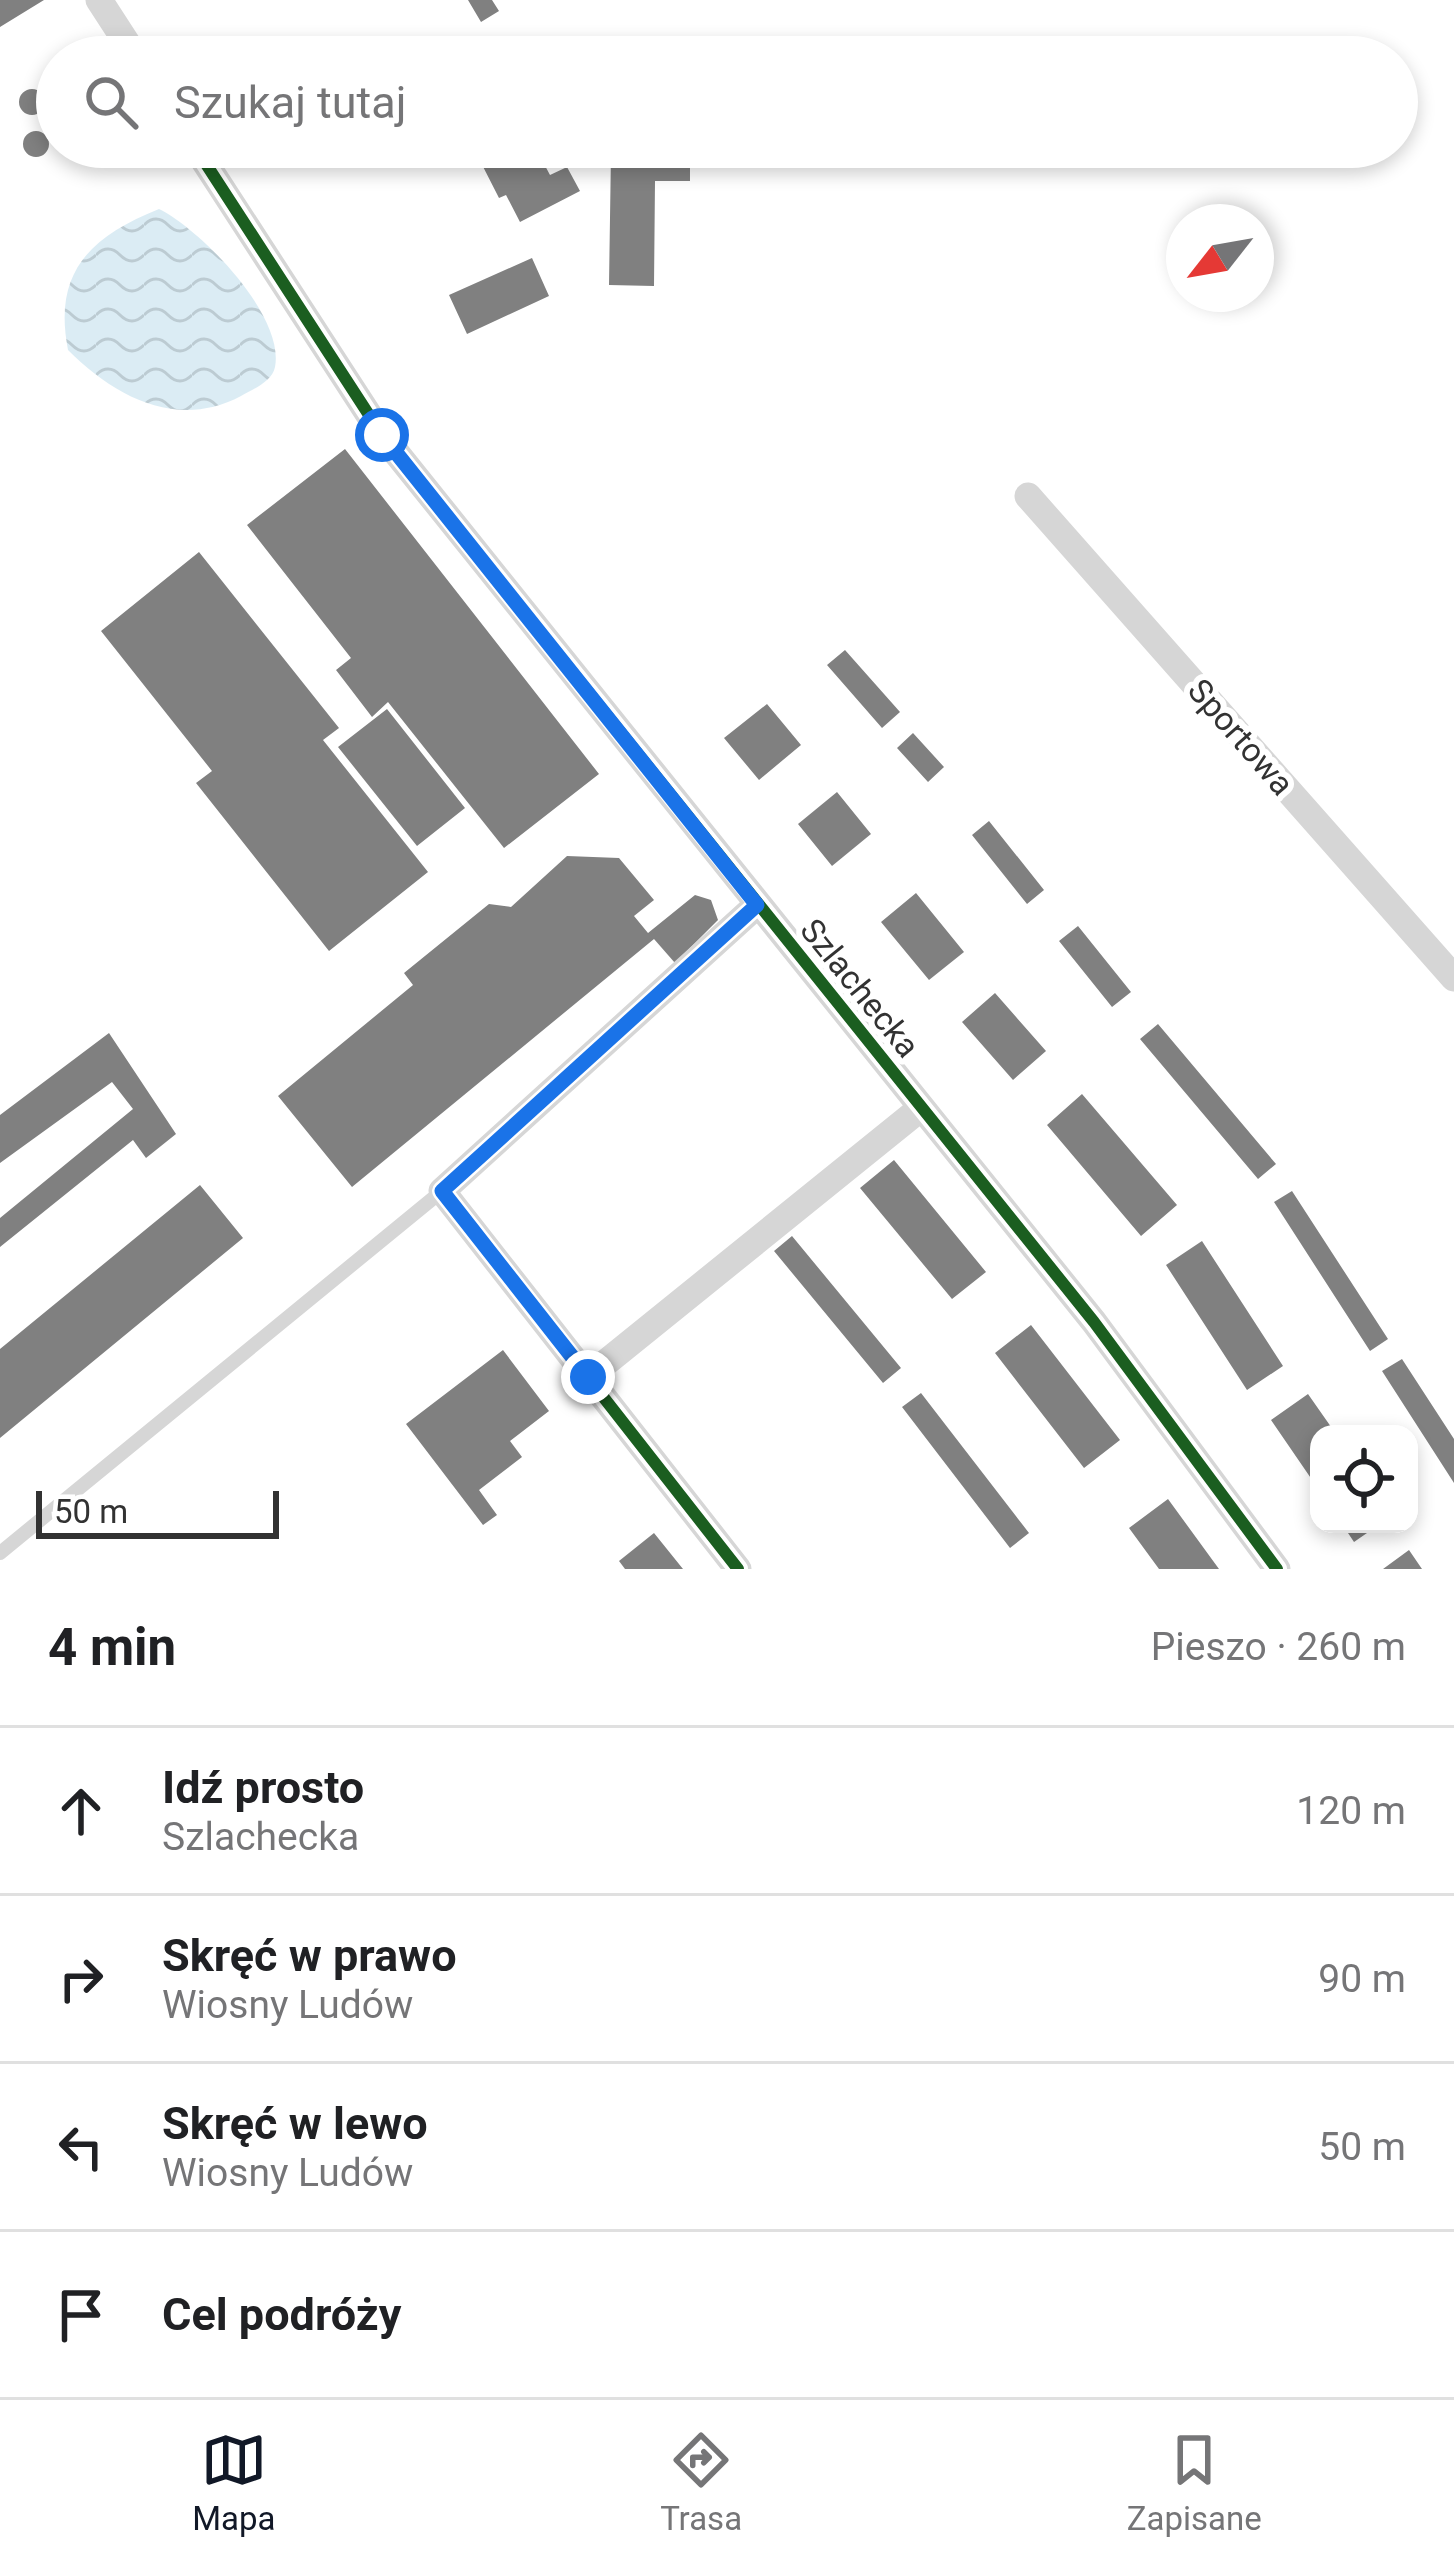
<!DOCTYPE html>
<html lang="pl">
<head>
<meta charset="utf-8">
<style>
  :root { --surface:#fff; --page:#f2f2f2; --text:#202124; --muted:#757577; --line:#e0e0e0; --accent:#111827 }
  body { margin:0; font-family:Roboto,sans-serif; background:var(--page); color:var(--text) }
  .controls { position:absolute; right:36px; bottom:36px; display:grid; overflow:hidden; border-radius:24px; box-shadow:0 6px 18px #0003 }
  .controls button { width:108px; height:108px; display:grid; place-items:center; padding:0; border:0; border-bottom:3px solid var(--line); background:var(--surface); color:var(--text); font:60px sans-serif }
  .compass { position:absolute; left:1166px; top:204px; width:108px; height:108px; border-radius:50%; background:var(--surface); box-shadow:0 6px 18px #0003; rotate:239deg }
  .scale { position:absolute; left:36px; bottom:30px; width:243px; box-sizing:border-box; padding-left:12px; border:6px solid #323232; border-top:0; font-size:33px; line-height:42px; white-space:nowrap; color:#323232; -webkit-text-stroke:9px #fff; paint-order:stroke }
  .stop { position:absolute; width:36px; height:36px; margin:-27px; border:9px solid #1a73e8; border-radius:50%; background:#fff }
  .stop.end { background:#1a73e8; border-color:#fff; box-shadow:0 3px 12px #0008 }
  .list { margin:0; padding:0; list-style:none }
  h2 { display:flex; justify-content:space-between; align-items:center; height:156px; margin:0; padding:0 48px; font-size:51px }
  h2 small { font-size:39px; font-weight:400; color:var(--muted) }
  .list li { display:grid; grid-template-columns:78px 1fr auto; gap:36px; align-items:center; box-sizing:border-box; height:168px; padding:0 48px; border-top:3px solid var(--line) }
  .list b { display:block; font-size:45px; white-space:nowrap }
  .list p { margin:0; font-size:39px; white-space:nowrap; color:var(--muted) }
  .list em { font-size:39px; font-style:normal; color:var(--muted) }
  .icon { flex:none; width:66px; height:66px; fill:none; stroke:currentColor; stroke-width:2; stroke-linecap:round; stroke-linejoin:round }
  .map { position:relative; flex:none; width:1454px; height:1569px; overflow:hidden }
  .search { position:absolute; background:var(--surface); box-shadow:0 6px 18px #0003; left:36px; right:36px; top:36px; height:132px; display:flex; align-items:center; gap:30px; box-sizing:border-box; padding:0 42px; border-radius:66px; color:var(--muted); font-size:45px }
  .sheet { height:828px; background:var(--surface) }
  nav { display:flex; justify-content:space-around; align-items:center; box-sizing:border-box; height:168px; border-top:3px solid var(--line); background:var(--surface); font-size:33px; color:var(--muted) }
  nav a { display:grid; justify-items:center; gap:6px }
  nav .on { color:var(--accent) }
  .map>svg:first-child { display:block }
  .water { fill:url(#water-waves) }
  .building { fill:#808080 }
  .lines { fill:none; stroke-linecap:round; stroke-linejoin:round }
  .service { stroke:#d6d6d6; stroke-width:14 }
  .minor { stroke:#d6d6d6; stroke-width:27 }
  .cycleway-casing { stroke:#fff; stroke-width:20 }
  .cycleway { stroke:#1b5e20; stroke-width:12 }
  .route { stroke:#1a73e8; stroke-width:15 }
  .labels { text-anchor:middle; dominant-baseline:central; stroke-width:12; stroke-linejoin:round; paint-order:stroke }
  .street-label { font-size:33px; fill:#323232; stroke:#fff }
</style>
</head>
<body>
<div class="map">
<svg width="1454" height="1569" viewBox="0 0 1454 1569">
  <defs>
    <pattern id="water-waves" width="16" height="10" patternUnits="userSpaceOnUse" patternTransform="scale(3)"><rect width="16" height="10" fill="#dbecf4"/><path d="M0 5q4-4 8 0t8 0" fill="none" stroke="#bccbd2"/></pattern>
  </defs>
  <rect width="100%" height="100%" fill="#fff"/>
  <path class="water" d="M159,209C200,229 285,315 275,367C272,382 253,389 241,396C177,430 115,397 68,350C53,273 89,237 159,209Z"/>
  <path class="building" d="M0,0H44L0,27Z
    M468,0H492L499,11L481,22Z
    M19 102a13 13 0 1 1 26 0a13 13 0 1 1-26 0Z
    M23 144a13 13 0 1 1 26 0a13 13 0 1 1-26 0Z
    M473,147H535L550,175L567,167L580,191L520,222L506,195L499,198Z
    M611,152L690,153V181H655L654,286L609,285Z
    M532,258L549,296L467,334L449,295Z
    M345,449L599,774L504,848L388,702L372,717L336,670L351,658L247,525Z
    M199,552L339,728L323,740L428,872L329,951L196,783L212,771L101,631Z
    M845,650L900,712L882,728L827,665Z
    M767,704L801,745L759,780L724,738Z
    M387,709L465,808L417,846L338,747Z
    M913,733L944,767L928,782L897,748Z
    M837,792L871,834L832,866L798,824Z
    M989,821L1044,890L1027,904L972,835Z
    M567,856L619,858L654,900L634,916L648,933L695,895L711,900L718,920L675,963L654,939L352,1187L278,1096L413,985L404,973L489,904L511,907Z
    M916,893L964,952L929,980L881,922Z
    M1078,926L1131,992L1112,1007L1059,941Z
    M995,993L1046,1051L1013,1080L962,1022Z
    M1158,1024L1276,1164L1258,1179L1140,1039Z
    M109,1033L176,1134L146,1158L133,1140L0,1247V1218L133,1109L112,1082L0,1163V1115Z
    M1082,1094L1177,1205L1141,1236L1047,1125Z
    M894,1160L986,1272L952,1299L860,1188Z
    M200,1185L243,1238L0,1438V1349Z
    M1292,1191L1388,1339L1370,1351L1274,1202Z
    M792,1236L901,1368L883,1383L774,1251Z
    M1202,1241L1283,1366L1247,1390L1166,1265Z
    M1031,1325L1120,1440L1084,1468L995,1353Z
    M503,1350L549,1411L510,1441L522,1457L479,1490L497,1515L483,1525L406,1424Z
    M1402,1359L1454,1439V1483L1382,1371Z
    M921,1393L1029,1533L1010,1548L902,1407Z
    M1308,1394L1336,1434H1319V1490L1271,1420Z
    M1168,1499L1219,1569H1159L1129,1528Z
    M1342,1524H1380L1354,1542Z
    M654,1533L683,1569H625L619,1561Z
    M1409,1550L1422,1569H1383Z"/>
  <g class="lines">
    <path class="service" d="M0,1553L442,1191"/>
    <path class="minor" d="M99,0L136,57
      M195,147L382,435L1094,1322L1277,1569
      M1028,496L1454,978
      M588,1377L921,1108
      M738,1569L442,1191L757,905"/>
    <defs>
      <path id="cycleway" d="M195,147L382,435L1094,1322L1277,1569
        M738,1569L442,1191L757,905"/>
    </defs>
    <use href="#cycleway" class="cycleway-casing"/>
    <use href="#cycleway" class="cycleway"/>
  </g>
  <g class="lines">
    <path class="route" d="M382,435L757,905L442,1191L588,1377"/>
  </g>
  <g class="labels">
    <g class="street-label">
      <text transform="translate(1241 737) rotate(49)">Sportowa</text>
      <text transform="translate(860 988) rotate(51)">Szlachecka</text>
    </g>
  </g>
</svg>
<div class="controls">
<button><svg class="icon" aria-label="locate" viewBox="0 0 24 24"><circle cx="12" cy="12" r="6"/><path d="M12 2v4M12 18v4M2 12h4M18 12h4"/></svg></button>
</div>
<svg class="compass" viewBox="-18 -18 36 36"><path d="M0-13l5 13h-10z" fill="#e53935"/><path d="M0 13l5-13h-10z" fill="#757577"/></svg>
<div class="scale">50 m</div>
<div class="stop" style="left:382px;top:435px"></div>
<div class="stop end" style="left:588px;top:1377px"></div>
<div class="search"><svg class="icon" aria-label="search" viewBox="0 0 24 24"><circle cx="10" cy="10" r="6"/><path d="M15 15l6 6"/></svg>Szukaj tutaj</div>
</div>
<section class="sheet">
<h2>4 min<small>Pieszo · 260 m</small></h2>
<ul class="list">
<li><svg class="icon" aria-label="ahead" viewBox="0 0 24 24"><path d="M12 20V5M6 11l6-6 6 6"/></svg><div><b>Idź prosto</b><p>Szlachecka</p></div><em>120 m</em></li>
<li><svg class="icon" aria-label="right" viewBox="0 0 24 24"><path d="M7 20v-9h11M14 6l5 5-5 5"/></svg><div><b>Skręć w prawo</b><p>Wiosny Ludów</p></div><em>90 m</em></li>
<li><svg class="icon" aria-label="left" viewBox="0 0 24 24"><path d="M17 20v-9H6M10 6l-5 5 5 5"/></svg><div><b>Skręć w lewo</b><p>Wiosny Ludów</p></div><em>50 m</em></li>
<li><svg class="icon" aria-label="arrive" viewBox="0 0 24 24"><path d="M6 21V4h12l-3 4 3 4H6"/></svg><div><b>Cel podróży</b></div></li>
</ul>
</section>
<nav>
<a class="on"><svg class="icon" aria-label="map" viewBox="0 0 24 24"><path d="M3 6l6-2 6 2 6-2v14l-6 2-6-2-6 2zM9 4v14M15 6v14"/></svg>Mapa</a>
<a><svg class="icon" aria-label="directions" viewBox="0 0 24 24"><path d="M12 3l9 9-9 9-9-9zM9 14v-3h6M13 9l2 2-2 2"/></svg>Trasa</a>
<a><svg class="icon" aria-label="saved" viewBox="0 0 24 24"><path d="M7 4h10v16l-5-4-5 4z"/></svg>Zapisane</a>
</nav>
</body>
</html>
